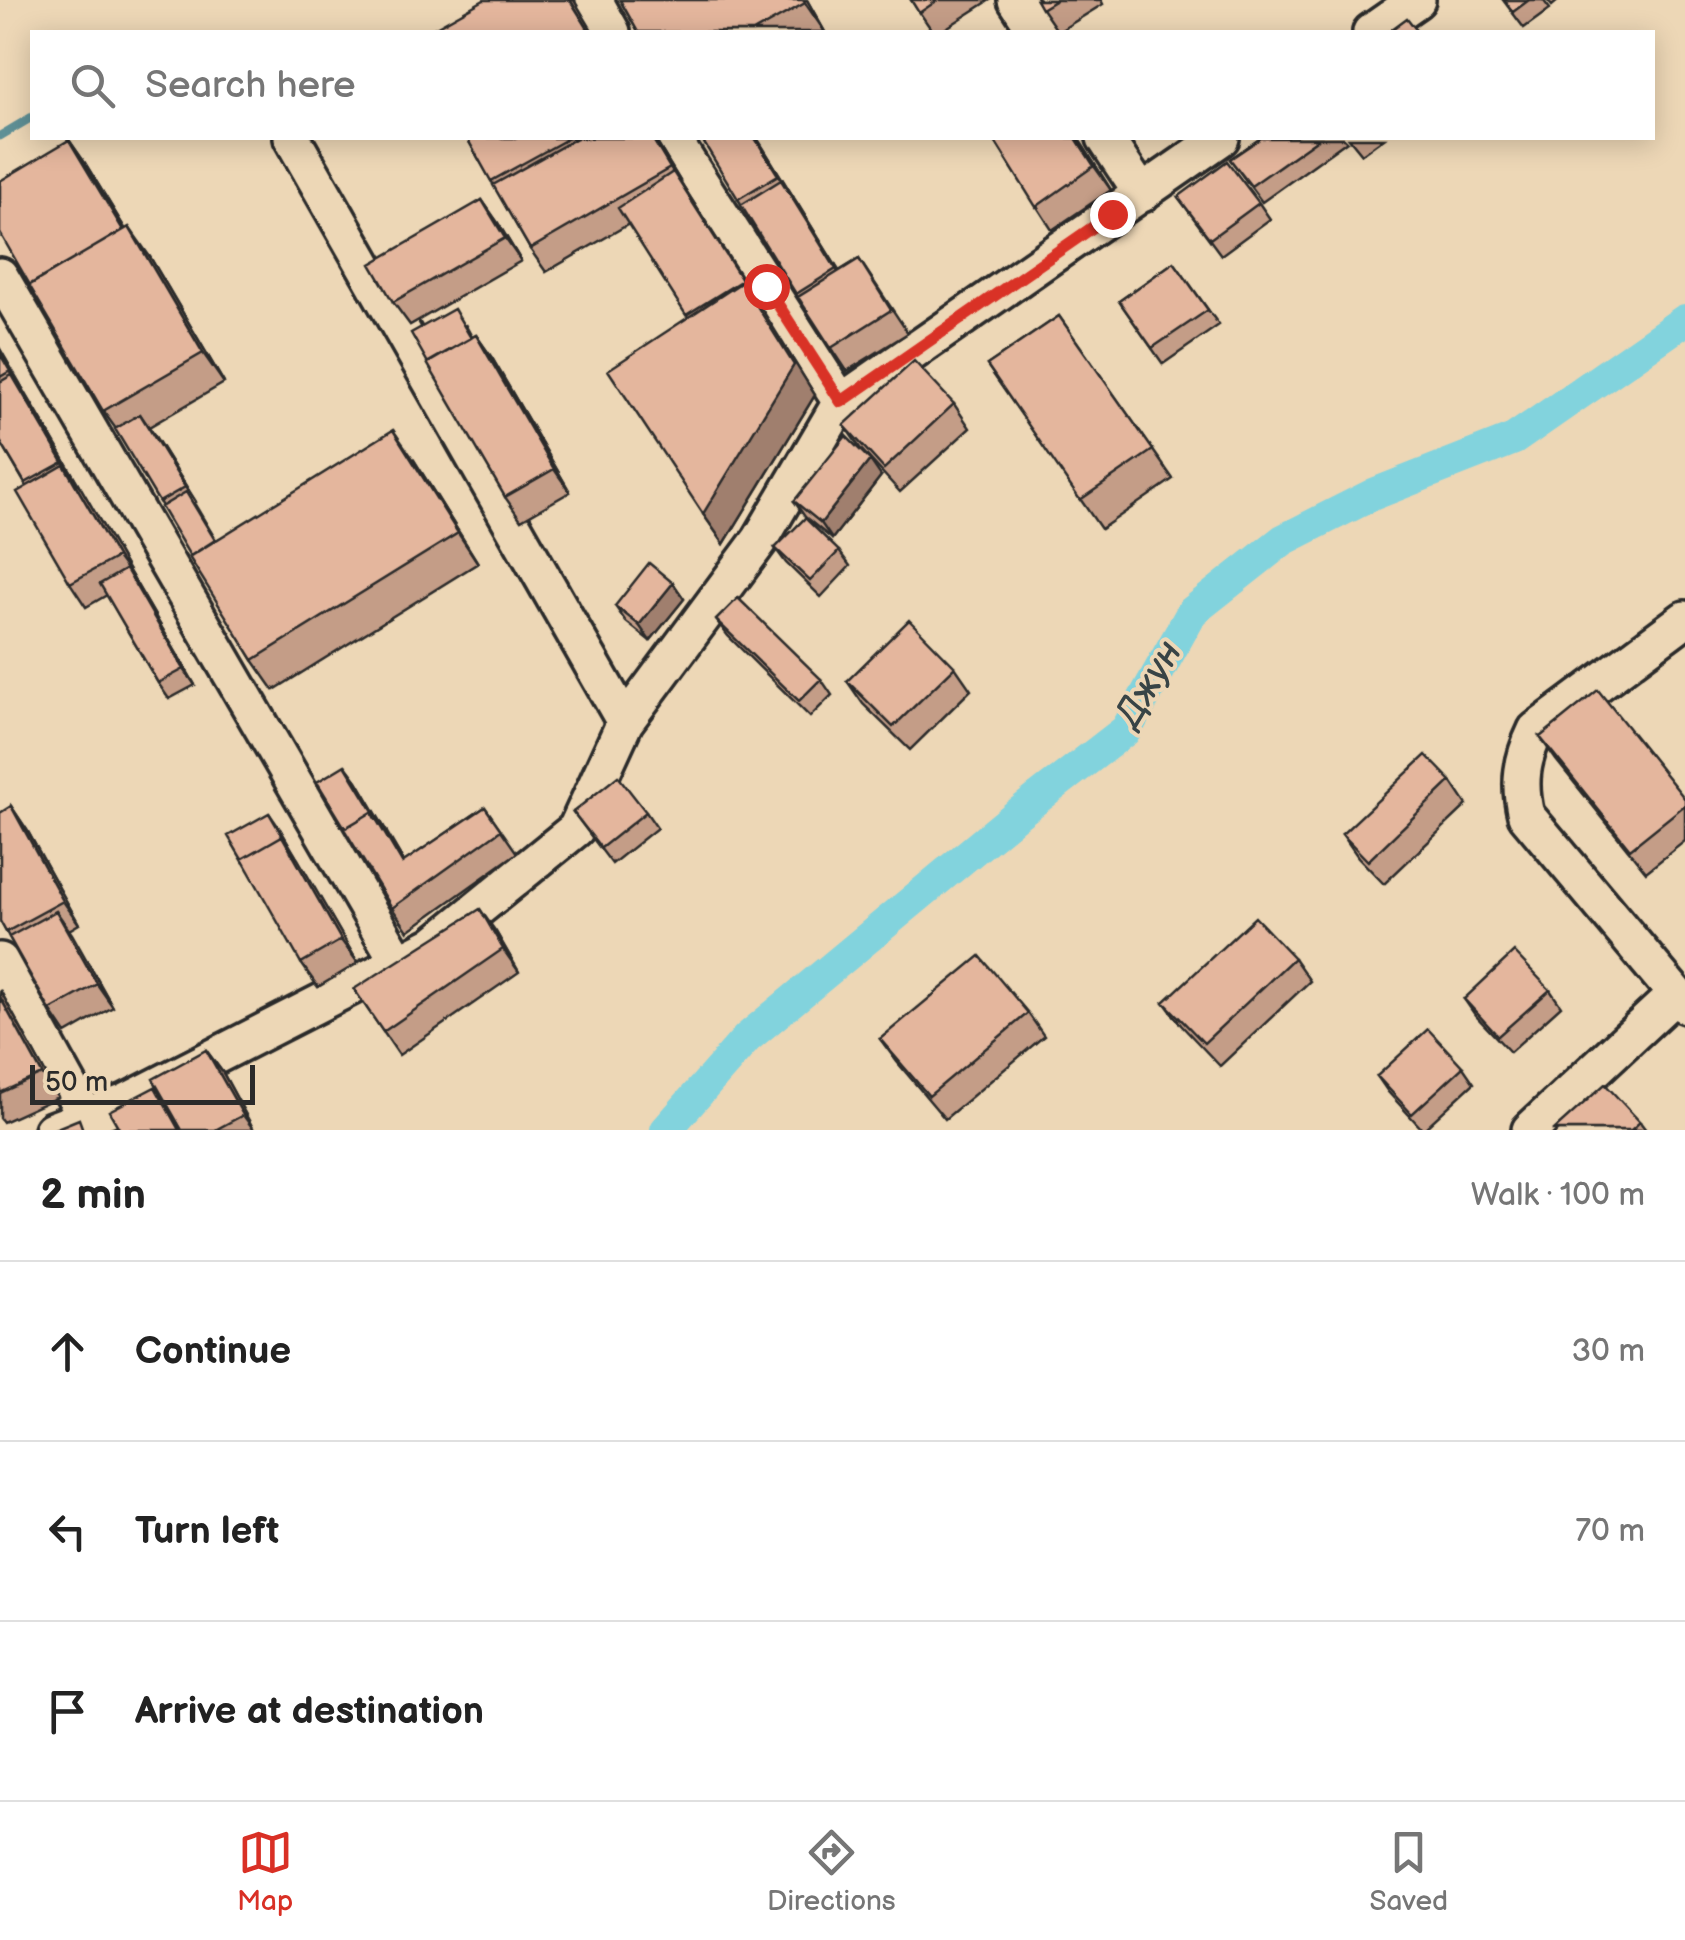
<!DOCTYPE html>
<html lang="en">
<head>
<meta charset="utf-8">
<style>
  :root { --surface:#fff; --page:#f6f6f6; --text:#222; --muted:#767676; --line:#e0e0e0; --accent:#d93025 }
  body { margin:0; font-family:"Balsamiq Sans",sans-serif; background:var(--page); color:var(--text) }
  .scale { position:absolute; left:30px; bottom:25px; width:225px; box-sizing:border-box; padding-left:10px; border:5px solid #2b2b2b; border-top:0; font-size:28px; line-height:35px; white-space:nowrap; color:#2b2b2b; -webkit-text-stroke:8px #edd7b6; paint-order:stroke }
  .stop { position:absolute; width:30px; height:30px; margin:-22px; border:8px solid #d93025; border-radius:50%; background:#fff }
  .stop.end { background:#d93025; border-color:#fff; box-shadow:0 2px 10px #0008 }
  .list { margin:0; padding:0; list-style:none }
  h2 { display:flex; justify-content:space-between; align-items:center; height:130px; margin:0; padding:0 40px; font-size:42px }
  h2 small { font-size:32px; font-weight:400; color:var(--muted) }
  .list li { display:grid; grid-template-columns:65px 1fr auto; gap:30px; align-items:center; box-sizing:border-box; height:180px; padding:0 40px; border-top:2px solid var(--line) }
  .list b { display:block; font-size:38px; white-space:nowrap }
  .list em { font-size:32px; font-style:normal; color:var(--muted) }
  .icon { flex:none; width:55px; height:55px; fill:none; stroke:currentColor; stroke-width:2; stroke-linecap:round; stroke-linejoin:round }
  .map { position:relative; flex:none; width:1685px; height:1130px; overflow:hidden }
  .search { position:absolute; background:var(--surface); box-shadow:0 5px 25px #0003; left:30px; right:30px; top:30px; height:110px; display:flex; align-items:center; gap:25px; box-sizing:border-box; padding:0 35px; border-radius:0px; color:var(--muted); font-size:38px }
  .sheet { height:670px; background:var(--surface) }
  nav { display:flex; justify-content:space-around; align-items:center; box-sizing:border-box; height:140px; border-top:2px solid var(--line); background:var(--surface); font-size:28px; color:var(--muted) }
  nav a { display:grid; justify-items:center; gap:5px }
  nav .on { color:var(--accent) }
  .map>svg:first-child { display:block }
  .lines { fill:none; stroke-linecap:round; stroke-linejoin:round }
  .stream { stroke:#5f9096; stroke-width:9 }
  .canal { stroke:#82d3dd; stroke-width:32 }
  .street-casing { stroke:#2b2b2b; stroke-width:42 }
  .street { stroke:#edd7b6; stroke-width:35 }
  .wall { fill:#c49d87; stroke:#2b2b2b; stroke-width:2.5 }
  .shaded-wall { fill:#a07f6e; stroke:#2b2b2b; stroke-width:2.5 }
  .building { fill:#e4b69d; stroke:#2b2b2b; stroke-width:2.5 }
  .route { stroke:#d93025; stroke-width:12 }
  .labels { text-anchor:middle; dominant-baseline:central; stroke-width:8; stroke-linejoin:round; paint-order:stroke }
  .water-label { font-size:38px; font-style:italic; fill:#384446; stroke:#edd7b6 }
</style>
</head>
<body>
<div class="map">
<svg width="1685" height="1130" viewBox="0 0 1685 1130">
  <rect width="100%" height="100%" fill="#edd7b6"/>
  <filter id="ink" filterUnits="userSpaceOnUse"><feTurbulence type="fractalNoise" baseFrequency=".01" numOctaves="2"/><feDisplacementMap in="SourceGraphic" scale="20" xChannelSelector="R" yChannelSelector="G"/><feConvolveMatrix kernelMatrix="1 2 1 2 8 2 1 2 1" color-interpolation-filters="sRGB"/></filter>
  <g filter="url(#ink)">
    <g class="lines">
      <path class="stream" d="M0,136L32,117"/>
      <path class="canal" d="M666,1130L747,1038L1016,815L1126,730L1192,612L1283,540L1374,494L1514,439L1685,320"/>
      <defs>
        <path id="street" d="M594,0L612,32
          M1016,0L1037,32
          M1371,32L1417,0
          M292,138L625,722
          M672,138L841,402
          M1105,138L1142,194
          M0,276L399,963
          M1685,619L1536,730C1522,759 1518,783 1526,815L1685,1005
          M0,961L87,1118
          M52,1130L126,1102L433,945L576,829L625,722L760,540L841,402L1221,138
          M1530,1130L1675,995"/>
      </defs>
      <use href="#street" class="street-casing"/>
      <use href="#street" class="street"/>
    </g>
    <path class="wall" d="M620,0H807L825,32H638Z
      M911,0H990L940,32H933Z
      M1036,0H1101L1103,4L1058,32Z
      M1503,0H1543L1550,9L1524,28Z
      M1547,0H1559L1552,6Z
      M467,138H654L683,186L815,395L724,544L703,514L688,317L629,224L546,272L530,249Z
      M757,138L839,271L859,259L908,333L847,371L796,294L738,199Z
      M993,138H1078L1111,190L1052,230Z
      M1261,138H1344L1347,141L1262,202L1230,159Z
      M1349,138H1384L1362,154Z
      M69,140L85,163L125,229L150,257L224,383L149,427L196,502L194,503L216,540L414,460L478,563L274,690L253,660L116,429L103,411Z
      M1178,197L1259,203L1270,219L1221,255Z
      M482,200L498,223L521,261L410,325L393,302Z
      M1174,262L1219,325L1163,364L1119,301Z
      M1059,316L1173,479L1101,529L987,365Z
      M465,324L472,337L476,335L492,358L570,492L521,520L505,497Z
      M0,349L195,685L169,699L158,683L107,595L86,607L70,583L27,487L0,441Z
      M954,404L970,428L900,492L860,448L844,425Z
      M881,476L832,539L805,517L794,501Z
      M775,548L839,551L850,566L821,597L786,563Z
      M673,583L684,599L650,641L626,622L615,606Z
      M716,620L821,679L832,695L810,717L728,636Z
      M955,667L971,690L910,750L863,704L847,681Z
      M1540,737L1685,799V841L1646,872L1556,760Z
      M345,765L357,781L404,862L485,807L517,853L408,931L392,908Z
      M1451,781L1467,805L1384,884L1358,857L1342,834Z
      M11,806L27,830L79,924L69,930L113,1007L66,1034L50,1010L0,921Z
      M573,812H646L657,828L612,864Z
      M280,829L358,963L318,987L301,963Z
      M496,932L519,972L399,1055L354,989Z
      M1294,958L1310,981L1220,1066L1181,1025L1164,1002Z
      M0,990L58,1097L3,1122L0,1118Z
      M1550,990L1561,1006L1510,1052L1475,1015L1464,999Z
      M1028,1013L1044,1036L945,1119L897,1062L880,1039Z
      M206,1050L223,1073L254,1130H182Z
      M1463,1067L1474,1083L1423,1130L1388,1092L1377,1076Z
      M1640,1122L1646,1130H1554Z"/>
    <path class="shaded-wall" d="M570,0H574L593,32H590Z
      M803,0H807L825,32Z
      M652,138H654L683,186L758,303L670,168Z
      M755,138H757L794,198L778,175Z
      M1076,138H1078L1111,190L1094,166Z
      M69,140L85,163L140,253L123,230Z
      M781,180L797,203L852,292L836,269Z
      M482,200L498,223L521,261L505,238Z
      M129,227L150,257L224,383L203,353Z
      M742,282L763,311L815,395L724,544L703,514Z
      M476,335L492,358L570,492L554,469Z
      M0,349L26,395L10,371L0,354Z
      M12,375L28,398L79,485L63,462Z
      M140,414L151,430L196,502L185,487Z
      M393,430L414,460L478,563L458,533Z
      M870,460L881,476L832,539L821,523Z
      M64,465L81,488L134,580L117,557Z
      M126,569L137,585L195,685L184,669Z
      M673,583L684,599L650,641L639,625Z
      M345,765L357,781L387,832L376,816Z
      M11,806L27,830L79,924L63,901Z
      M372,812L388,836L419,886L402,863Z
      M269,813L280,829L296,856L285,840Z
      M282,836L298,859L358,963L341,940Z
      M480,909L496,932L519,972L503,949Z
      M56,911L72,934L113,1007L97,984Z
      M0,990L58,1097L42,1074L0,997Z
      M206,1050L223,1073L254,1130L243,1115Z
      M155,1087L167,1103L181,1130H179Z"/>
    <path class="building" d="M484,0H570L590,32H427Z
      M620,0H803L805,3L753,32H638Z
      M911,0H938L919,13Z
      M1036,0H1056L1041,9Z
      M1504,0H1529L1513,12Z
      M1407,18L1418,32H1388Z
      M467,138H569L491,181Z
      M577,138H652L670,168L530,249L493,185Z
      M701,138H755L778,175L738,199Z
      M993,138H1076L1094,166L1036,207Z
      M1261,138H1319L1251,186L1230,159Z
      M69,140L123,230L30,285L0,233V181Z
      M1227,161L1259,203L1210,239L1178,197Z
      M673,172L742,280L686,315L618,208Z
      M781,180L836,269L796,294L741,205Z
      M482,200L505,238L393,302L371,264Z
      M129,227L203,353L103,411L29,285Z
      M859,259L891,310L831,348L798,297Z
      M1174,262L1208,310L1152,348L1119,301Z
      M742,282L794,365L703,514L608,370Z
      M454,309L471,338L428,363L411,333Z
      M1059,316L1153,450L1080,500L987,365Z
      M476,335L554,469L505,497L427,363Z
      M0,354L10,371L0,377Z
      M914,361L954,404L884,469L844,425Z
      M12,375L63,462L25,483L0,441V382Z
      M140,414L185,487L159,502L115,429Z
      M393,430L458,533L253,660L189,557Z
      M846,436L870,460L821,523L794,501Z
      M64,465L117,557L70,583L17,492Z
      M186,492L215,540L190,556L161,507Z
      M805,518L839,551L810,581L775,548Z
      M649,563L673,583L639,625L615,606Z
      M126,569L184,669L158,683L100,584Z
      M738,598L821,679L799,701L716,620Z
      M909,620L955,667L893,727L847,681Z
      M1598,690L1685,799V805L1630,849L1540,737Z
      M1426,755L1451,781L1368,861L1342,834Z
      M345,765L376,816L374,817L372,812L345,828L317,782Z
      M618,776L646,812L601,848L573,812Z
      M11,806L63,901L6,932L0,921V813Z
      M485,807L501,830L392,908L344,829L372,812L402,863Z
      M269,813L285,840L282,836L242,859L244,863L228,836Z
      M282,836L341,940L301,963L242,859Z
      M480,909L503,949L383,1032L354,989Z
      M56,911L97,984L50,1010L9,937Z
      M1255,917L1294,958L1204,1043L1164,1002Z
      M1514,952L1550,990L1498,1036L1464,999Z
      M980,956L1028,1013L929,1096L880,1039Z
      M0,997L42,1074L0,1093Z
      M1428,1029L1463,1067L1412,1114L1377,1076Z
      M206,1050L243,1115L215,1130H182L153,1079Z
      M1605,1084L1640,1122L1631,1130H1554Z
      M155,1087L179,1130H120L109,1111Z
      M79,1119L83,1130H52Z"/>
  </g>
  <g class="lines" filter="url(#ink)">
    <path class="route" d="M766,286L841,402L1112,214"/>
  </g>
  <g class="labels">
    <g class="water-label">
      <text transform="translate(1149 684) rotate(-59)">Джун</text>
    </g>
  </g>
</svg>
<div class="scale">50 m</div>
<div class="stop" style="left:766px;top:286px"></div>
<div class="stop end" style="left:1112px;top:214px"></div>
<div class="search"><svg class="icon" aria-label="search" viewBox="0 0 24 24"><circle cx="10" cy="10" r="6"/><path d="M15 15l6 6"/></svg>Search here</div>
</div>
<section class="sheet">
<h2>2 min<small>Walk · 100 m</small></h2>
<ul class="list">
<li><svg class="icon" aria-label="ahead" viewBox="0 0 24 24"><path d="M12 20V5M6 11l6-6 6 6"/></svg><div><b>Continue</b></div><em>30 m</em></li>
<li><svg class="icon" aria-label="left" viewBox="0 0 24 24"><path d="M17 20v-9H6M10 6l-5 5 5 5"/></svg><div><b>Turn left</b></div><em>70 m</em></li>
<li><svg class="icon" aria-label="arrive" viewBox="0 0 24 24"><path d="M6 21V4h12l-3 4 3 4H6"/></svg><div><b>Arrive at destination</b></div></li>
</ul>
</section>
<nav>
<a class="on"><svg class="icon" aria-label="map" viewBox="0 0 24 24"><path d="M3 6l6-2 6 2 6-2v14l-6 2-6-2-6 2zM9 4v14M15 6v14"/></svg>Map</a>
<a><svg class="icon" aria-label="directions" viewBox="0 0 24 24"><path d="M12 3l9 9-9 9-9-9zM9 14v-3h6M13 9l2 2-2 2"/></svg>Directions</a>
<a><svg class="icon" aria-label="saved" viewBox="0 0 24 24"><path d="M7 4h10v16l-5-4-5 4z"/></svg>Saved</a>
</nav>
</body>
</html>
